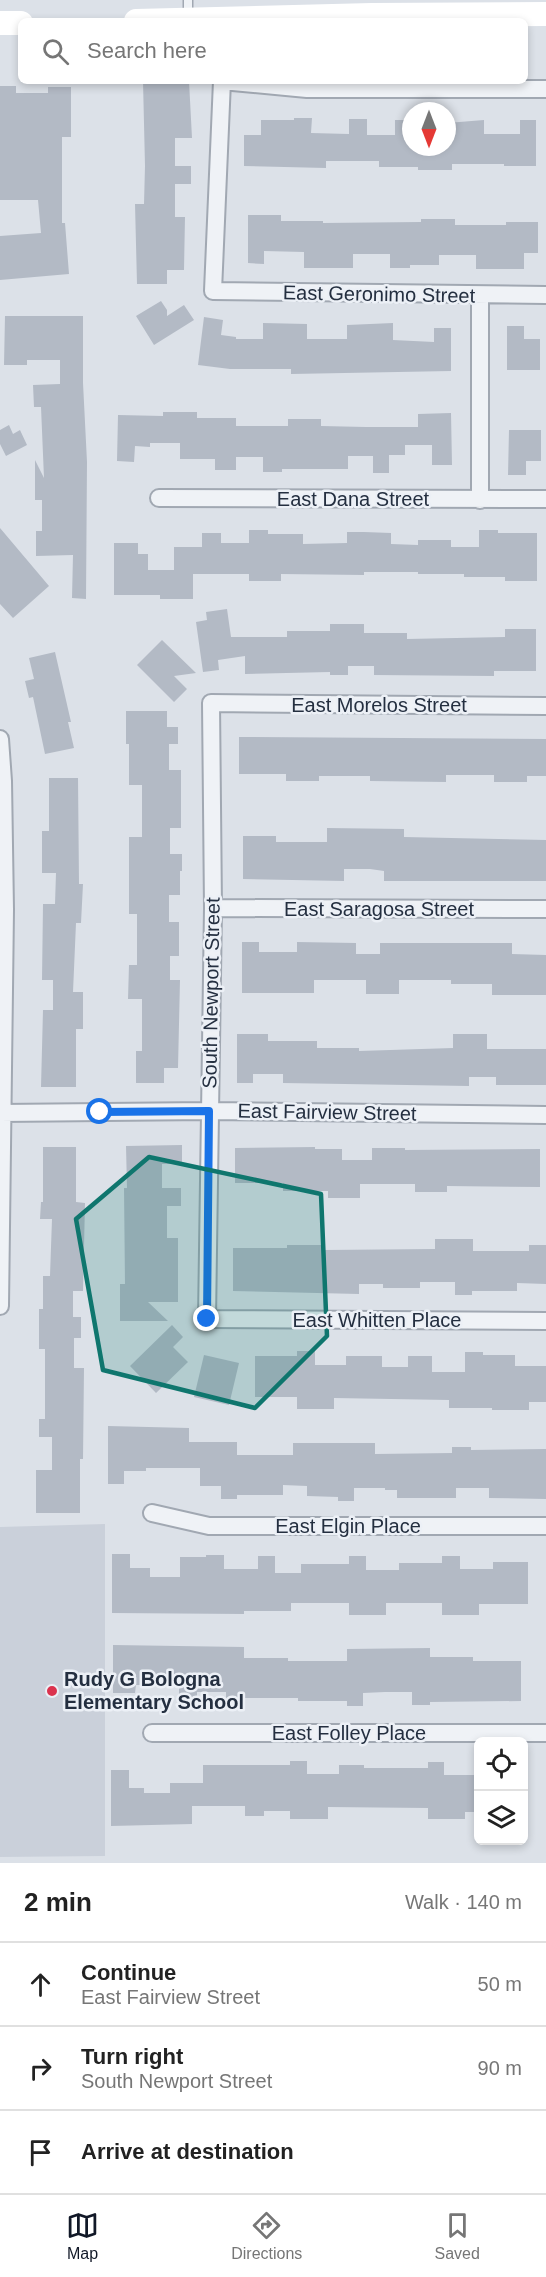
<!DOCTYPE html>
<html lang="en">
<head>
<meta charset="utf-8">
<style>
  :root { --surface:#fff; --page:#f2f2f2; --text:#222; --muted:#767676; --line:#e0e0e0; --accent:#111827 }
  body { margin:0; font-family:Helvetica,sans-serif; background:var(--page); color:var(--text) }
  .controls { position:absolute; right:18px; bottom:18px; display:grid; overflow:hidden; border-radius:9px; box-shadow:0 3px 9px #0003 }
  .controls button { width:54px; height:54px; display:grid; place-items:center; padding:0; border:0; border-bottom:2px solid var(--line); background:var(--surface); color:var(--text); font:30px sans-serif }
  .compass { position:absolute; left:402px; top:102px; width:54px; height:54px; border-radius:50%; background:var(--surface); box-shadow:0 3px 9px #0003; rotate:180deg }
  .stop { position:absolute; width:18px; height:18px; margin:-14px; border:4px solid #1a73e8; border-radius:50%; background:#fff }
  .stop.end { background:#1a73e8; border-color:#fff; box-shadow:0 2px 6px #0008 }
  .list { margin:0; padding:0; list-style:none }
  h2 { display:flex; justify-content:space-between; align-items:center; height:78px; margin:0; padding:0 24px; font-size:26px }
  h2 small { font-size:20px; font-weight:400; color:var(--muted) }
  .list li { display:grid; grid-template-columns:39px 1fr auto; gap:18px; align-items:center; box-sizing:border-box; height:84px; padding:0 24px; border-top:2px solid var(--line) }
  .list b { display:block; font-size:22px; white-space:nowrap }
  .list p { margin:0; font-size:20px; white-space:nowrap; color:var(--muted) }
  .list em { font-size:20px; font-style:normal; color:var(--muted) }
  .icon { flex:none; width:33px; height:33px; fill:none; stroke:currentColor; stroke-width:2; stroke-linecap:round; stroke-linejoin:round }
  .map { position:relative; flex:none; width:546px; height:1863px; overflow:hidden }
  .search { position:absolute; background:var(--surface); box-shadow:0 3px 9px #0003; left:18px; right:18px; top:18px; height:66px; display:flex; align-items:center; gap:15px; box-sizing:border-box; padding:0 21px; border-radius:9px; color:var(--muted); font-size:22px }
  .sheet { height:330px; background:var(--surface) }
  nav { display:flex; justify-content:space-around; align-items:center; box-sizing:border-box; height:84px; border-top:2px solid var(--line); background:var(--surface); font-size:16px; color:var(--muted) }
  nav a { display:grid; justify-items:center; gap:3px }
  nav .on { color:var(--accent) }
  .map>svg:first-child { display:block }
  .built { fill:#cad0da }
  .building { fill:#b3bac5 }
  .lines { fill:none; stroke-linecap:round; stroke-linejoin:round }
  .lane-casing { stroke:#a1a8b2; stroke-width:11 }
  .street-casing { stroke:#a1a8b2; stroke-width:20 }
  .lane { stroke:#eff2f6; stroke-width:8 }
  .street { stroke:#eff2f6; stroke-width:16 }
  .secondary { stroke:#fff; stroke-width:24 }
  .route { stroke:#1a73e8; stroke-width:8 }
  .marked { fill:#0f766e; fill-opacity:0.2; stroke:#0f766e; stroke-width:4.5; stroke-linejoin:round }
  .poi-dot { fill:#db334e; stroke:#ecf0f6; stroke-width:2 }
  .labels { text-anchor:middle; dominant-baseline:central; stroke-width:5; stroke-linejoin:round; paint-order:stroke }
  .street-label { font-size:20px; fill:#242f40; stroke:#ecf0f6 }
  .poi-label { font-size:20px; font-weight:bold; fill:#242f40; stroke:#ecf0f6; text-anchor:start }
</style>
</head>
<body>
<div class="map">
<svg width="546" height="1863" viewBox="0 0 546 1863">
  <rect width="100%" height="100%" fill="#dce1e8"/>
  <path class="built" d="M105,1524V1856L0,1857V1527Z"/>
  <path class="building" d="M143,81H189L192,138H175V166H191V184H175V217H185L184,270H167V284H137L135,204H144L145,166Z
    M0,86H16V93H48V87H71V137H62V223H65L69,274L0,280V236L41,233L38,200H0Z
    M294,118H312L311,133L349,134V119H367V135H395V120H411V147H447V123L484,120V134H520V120H536V166H504V164H452V170H418V167H379V161H326V168L244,166V135H261V120H294Z
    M248,215H281V221H323V223L421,222V219H455V225H506V222H538V253H524V269H476V255H439V265H410V268H390V254H353V268H304V252L264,251V264L248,263Z
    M161,301L167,310V316L184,305L194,320L154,345L136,316Z
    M5,316H83V383L87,462L86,599L72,598L73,555L36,556V531H42V500H35V460L44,478L41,407H34L33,385L60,384V360H27V365H4Z
    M204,317L223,320L221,335L236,337V339H263V323L307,324V339H347V325L393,323V340L434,342V328H451V371L291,374V369H230L198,365Z
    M507,326H524V339H540V370H507Z
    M163,412H197V418H236V426H288V419H321V426L366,427H418V414L451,413L452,465H432V445H405V455H389V473H373V456H348V469H282V472H263V457H236V470H215V459H180V443H150V447L135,446L134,462L117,461L118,415L163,416Z
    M9,425L13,434L20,430L27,445L6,456L0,444V430Z
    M509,430H541V461H526V475H508Z
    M0,528L49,586L13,618L0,604Z
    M249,530H268V534H303V544L347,543V532H364L391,533V544L418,545V540H451V547H479V530H498V533H537V581H505V577H464V574H418V572H364V575L281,574V581H249V574H193V599H160V595H114V543H138V554H148V570H174V547H202V533H221V543H249Z
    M227,609L231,637H287V631H330V624H364V633H407V639L505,637V629H536V671H494V676L374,675V666H348V675H330V672L245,674V656L218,660L219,670L203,672L196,622L207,620L206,612Z
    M162,640L196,673L174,676L187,689L174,702L137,665Z
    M55,652L71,722H68L74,748L45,754L33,697L29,698L25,681L34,679L29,658Z
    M126,711H167V727H178V744H169V770H181V828H170V854H182V871H180V895H169V922H179V956H170V980H180L178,1068H164V1083H136V1051H142V999H128L129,965H137V914H129V837H142V785H129V744H126Z
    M239,737L546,739V776H527V782H494V775H446V782L370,781V776H319V781H286V774H239Z
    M49,778H78L79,884H83L81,923H76L73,992H83V1029H76V1087H41L43,1010H53V980H42L43,904H55L56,873H42V831H49Z
    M327,828L404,829V837L546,840V881H384V871L370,869H344V881L243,879V836H276V842H327Z
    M242,942H259V952H297V942L356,943V954H380V943H512V954L546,955V995H492V984H451V980H399V994H366V980H314V993H242Z
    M237,1034H268V1041H317V1048H359V1051L453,1048V1034H487V1049H546V1085H496V1077H469V1086L283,1083V1074H253V1083H237Z
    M182,1145V1164H162V1188H181V1206H167V1238H178V1302H148L168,1321H120V1284H125L124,1188H127L126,1146Z
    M43,1147H76V1202L85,1203L83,1291H73V1317H81V1338H74V1368H84L83,1459H80V1513H36V1470H52V1437H39V1419H45V1349H39V1309H43V1276H50L52,1219H40L41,1202H43Z
    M315,1147V1149H342V1160H372V1148H405V1150L540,1149V1187L447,1186V1192H415V1184H360V1198H328V1191H283V1183H235V1148Z
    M435,1239H473V1251H529V1245H546V1284L517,1283V1291H472V1295H455V1282H420V1288H383V1284H359V1294L233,1291V1248H287V1245H325V1250L435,1249Z
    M172,1325L183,1337L173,1347L188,1362L156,1393L130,1366Z
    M297,1351H315V1365H346V1356H382V1367H408V1356H432V1372H465V1352H483V1355H515V1366H546V1402H529V1410H492V1408H449V1400L334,1398V1409H297V1397H255V1356H297Z
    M204,1355L239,1363L229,1405L194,1397Z
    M108,1426L189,1428V1442H237V1455H293V1443H375V1454L452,1453V1447H471V1450L546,1449V1499L489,1498V1488H456V1498H397V1490H385V1488H354V1501H338V1497L307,1496V1486L283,1485V1495H237V1499H221V1486H200V1468H146V1471H124V1484H108Z
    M112,1554H130V1568H150V1577H180V1557H206V1555H224V1569H258V1556H275V1573H301V1564H349V1556H366V1570H399V1563H442V1556H460V1569H493V1562H528V1604H479V1615H442V1603H386V1615H349V1603H291V1611H244V1614L112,1613Z
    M113,1645L244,1647V1658H288V1661H347V1649L430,1648V1657H473V1661H521V1701L430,1702V1705H412V1692H385L363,1693V1706H347V1701H298V1698H244V1705H226V1692H197V1699H179V1683H150V1685H136L135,1693H113Z
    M290,1761H307V1774H339V1765H364V1768H428V1762H444V1775H478V1812H465V1819H428V1808L328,1807V1819H290V1811H264V1816H245V1806H192V1824L111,1826V1770H129V1788H144V1793H170V1783H203V1765H290Z"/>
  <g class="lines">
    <defs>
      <path id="lane" d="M188,0V19"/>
      <path id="street" d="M546,89H307L222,81L213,291L546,295
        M480,295V500
        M159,498L546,499
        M546,706L211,703L213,908L207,1319L546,1321
        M0,739L3,781L5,910L0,1306
        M213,908L546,909
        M0,1113L209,1111L546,1115
        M152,1513L209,1526H546
        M152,1733H546"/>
    </defs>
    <use href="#lane" class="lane-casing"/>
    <use href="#street" class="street-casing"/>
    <use href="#lane" class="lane"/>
    <use href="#street" class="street"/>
    <path class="secondary" d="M136,21L372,15L546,14
      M0,23H21"/>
  </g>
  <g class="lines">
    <path class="route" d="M100,1112L209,1111L207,1319"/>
  </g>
  <path class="marked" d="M149,1157L321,1194L327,1336L255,1408L103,1370L76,1219Z"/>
  <circle class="poi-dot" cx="52" cy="1691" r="6"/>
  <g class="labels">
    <g class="street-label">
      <text transform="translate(379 294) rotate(1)">East Geronimo Street</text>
      <text x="353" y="499">East Dana Street</text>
      <text x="379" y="705">East Morelos Street</text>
      <text x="379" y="909">East Saragosa Street</text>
      <text transform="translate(211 993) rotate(-89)">South Newport Street</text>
      <text transform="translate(327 1112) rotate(1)">East Fairview Street</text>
      <text x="377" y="1320">East Whitten Place</text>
      <text x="348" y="1526">East Elgin Place</text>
      <text x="349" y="1733">East Folley Place</text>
    </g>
    <g class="poi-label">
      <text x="64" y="1679">Rudy G Bologna<tspan x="64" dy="23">Elementary School</tspan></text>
    </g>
  </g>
</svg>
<div class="controls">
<button><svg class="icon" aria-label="locate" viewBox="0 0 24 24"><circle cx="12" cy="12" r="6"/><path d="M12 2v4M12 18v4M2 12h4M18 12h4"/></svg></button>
<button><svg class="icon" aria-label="layers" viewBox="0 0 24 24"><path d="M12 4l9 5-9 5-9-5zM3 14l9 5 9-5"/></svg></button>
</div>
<svg class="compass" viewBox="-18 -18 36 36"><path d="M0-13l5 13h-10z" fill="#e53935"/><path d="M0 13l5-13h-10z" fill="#767676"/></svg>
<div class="stop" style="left:100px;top:1112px"></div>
<div class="stop end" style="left:207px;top:1319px"></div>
<div class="search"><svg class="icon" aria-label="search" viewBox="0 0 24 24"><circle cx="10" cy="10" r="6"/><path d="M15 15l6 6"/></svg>Search here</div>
</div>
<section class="sheet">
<h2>2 min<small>Walk · 140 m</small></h2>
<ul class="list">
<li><svg class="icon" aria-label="ahead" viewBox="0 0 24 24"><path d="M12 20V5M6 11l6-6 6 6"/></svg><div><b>Continue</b><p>East Fairview Street</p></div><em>50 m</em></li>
<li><svg class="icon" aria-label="right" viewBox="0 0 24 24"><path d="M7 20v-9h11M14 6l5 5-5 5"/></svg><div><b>Turn right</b><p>South Newport Street</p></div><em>90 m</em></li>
<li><svg class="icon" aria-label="arrive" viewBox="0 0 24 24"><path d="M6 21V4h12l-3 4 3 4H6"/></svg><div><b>Arrive at destination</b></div></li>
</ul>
</section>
<nav>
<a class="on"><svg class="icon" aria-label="map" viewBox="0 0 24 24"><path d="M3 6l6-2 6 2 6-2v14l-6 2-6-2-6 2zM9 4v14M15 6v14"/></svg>Map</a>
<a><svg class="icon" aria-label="directions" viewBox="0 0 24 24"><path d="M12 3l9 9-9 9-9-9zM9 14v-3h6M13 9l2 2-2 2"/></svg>Directions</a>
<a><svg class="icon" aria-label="saved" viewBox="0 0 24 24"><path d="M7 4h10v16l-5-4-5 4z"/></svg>Saved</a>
</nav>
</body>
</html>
